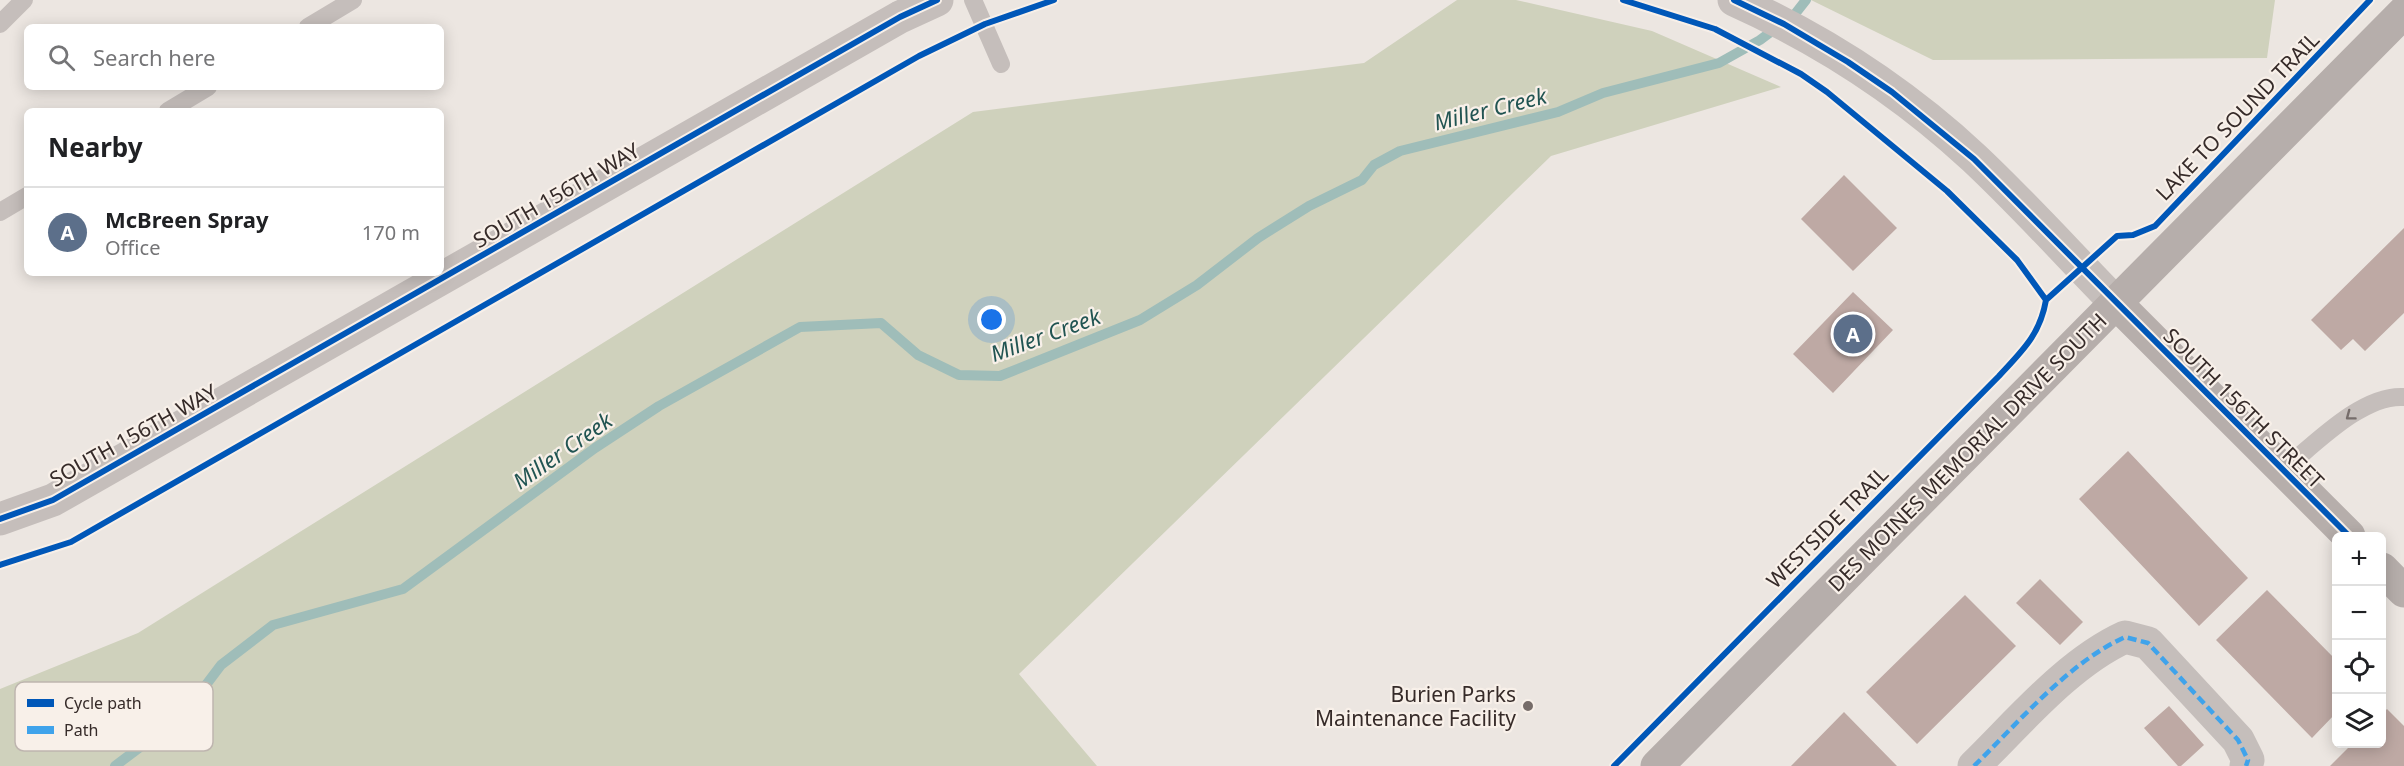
<!DOCTYPE html>
<html lang="en">
<head>
<meta charset="utf-8">
<style>
  :root { --surface:#fff; --page:#f2f2f2; --text:#202124; --muted:#757577; --line:#e0e0e0; --accent:#ea580c }
  body { margin:0; font-family:"Noto Sans",sans-serif; background:var(--page); color:var(--text) }
  .controls { position:absolute; right:18px; bottom:18px; display:grid; overflow:hidden; border-radius:9px; box-shadow:0 3px 15px #0003 }
  .controls button { width:54px; height:54px; display:grid; place-items:center; padding:0; border:0; border-bottom:2px solid var(--line); background:var(--surface); color:var(--text); font:30px sans-serif }
  .you { position:absolute; left:992px; top:320px; width:21px; height:21px; margin:-15px; border:4px solid #fff; border-radius:50%; background:#1a73e8; box-shadow:0 0 0 9px #1a73e833 }
  .badge { display:grid; place-items:center; width:39px; height:39px; border-radius:50%; background:var(--accent); color:#fff; font-size:20px; font-weight:700 }
  .pin { position:absolute; translate:-50% -50%; border:3px solid #fff; box-shadow:0 2px 6px #0006 }
  .list { margin:0; padding:0; list-style:none }
  h2 { display:flex; justify-content:space-between; align-items:center; height:78px; margin:0; padding:0 24px; font-size:26px }
  h2 small { font-size:20px; font-weight:400; color:var(--muted) }
  .list li { display:grid; grid-template-columns:39px 1fr auto; gap:18px; align-items:center; box-sizing:border-box; height:90px; padding:0 24px; border-top:2px solid var(--line) }
  .list b { display:block; font-size:22px; white-space:nowrap }
  .list p { margin:0; font-size:20px; white-space:nowrap; color:var(--muted) }
  .list em { font-size:20px; font-style:normal; color:var(--muted) }
  .icon { flex:none; width:33px; height:33px; fill:none; stroke:currentColor; stroke-width:2; stroke-linecap:round; stroke-linejoin:round }
  .map { position:relative; flex:none; width:2404px; height:766px; overflow:hidden }
  .search { position:absolute; background:var(--surface); box-shadow:0 3px 15px #0003; left:24px; top:24px; width:420px; height:66px; display:flex; align-items:center; gap:15px; box-sizing:border-box; padding:0 21px; border-radius:9px; color:var(--muted); font-size:22px }
  .panel { position:absolute; background:var(--surface); box-shadow:0 3px 15px #0003; left:24px; top:108px; width:420px; height:168px; border-radius:9px }
  .map>svg:first-child { display:block }
  .green { fill:#cfd1bc }
  .lines { fill:none; stroke-linecap:round; stroke-linejoin:round }
  .stream { stroke:#9fbdb9; stroke-width:10 }
  .building { fill:#bea9a4 }
  .service { stroke:#c5bebb; stroke-width:18 }
  .minor { stroke:#c5bebb; stroke-width:33 }
  .tertiary { stroke:#c5bebb; stroke-width:33 }
  .secondary { stroke:#b6aeab; stroke-width:33 }
  .quiet { stroke:#3fa3eb; stroke-width:4.5; stroke-dasharray:9 4.5; stroke-linecap:butt }
  .cycleway-casing { stroke:#f8f0e9; stroke-width:10 }
  .cycleway { stroke:#0057b8; stroke-width:6 }
  .oneway { stroke:#766d6b }
  .poi-dot { fill:#766c69; stroke:#f8f0e9; stroke-width:2 }
  .labels { text-anchor:middle; dominant-baseline:central; stroke-width:4.5; stroke-linejoin:round; paint-order:stroke }
  .street-label { font-size:21px; fill:#362b29; stroke:#f8f0e9 }
  .poi-label { font-size:21px; fill:#362b29; stroke:#f8f0e9; text-anchor:end }
  .water-label { font-size:22px; font-style:italic; fill:#215452; stroke:#f8f0e9 }
  .key { fill:#f8f0e9; stroke:#beb5af; stroke-width:1.5 }
  .key-label { font-size:16px; fill:#362b29 }
</style>
</head>
<body>
<div class="map">
<svg width="2404" height="766" viewBox="0 0 2404 766">
  <rect width="100%" height="100%" fill="#ece6e1"/>
  <path class="green" d="M1457,0H1516L1652,31L1781,87L1551,156L1019,674L1097,766H0V689L138,633L973,112L1364,63Z
    M1811,0H2275L2267,58L1933,60Z"/>
  <g class="lines">
    <path class="stream" d="M115,766L184,714L221,665L273,625L403,589L595,448L659,406L800,327L881,323L918,355L959,375L1000,376L1140,320L1197,285L1258,238L1309,206L1362,180L1374,165L1400,151L1558,112L1603,93L1719,63L1760,40L1795,14L1806,0"/>
  </g>
  <path class="building" d="M1844,175L1897,228L1853,271L1801,219Z
    M2404,228V313L2365,351L2353,339L2341,350L2311,320Z
    M1853,292L1893,330L1833,393L1793,354Z
    M2128,451L2248,578L2199,626L2079,499Z
    M2040,579L2083,622L2060,645L2016,603Z
    M2267,590L2336,660V713L2312,738L2216,640Z
    M1965,595L2016,646L1917,744L1866,692Z
    M2169,706L2204,745L2181,766H2178L2144,728Z
    M2387,709L2404,726V766H2330L2352,744H2382V714Z
    M1844,712L1897,766H1791Z"/>
  <g class="lines">
    <path class="service" d="M973,0L1001,64
      M0,24L24,0
      M308,27L353,0
      M168,111L208,87
      M0,212L27,196
      M2283,470C2314,445 2362,394 2404,397"/>
    <path class="minor" d="M1974,766C2019,722 2068,663 2125,637L2148,643L2238,740L2248,760L2246,766"/>
    <path class="tertiary" d="M1734,0C1821,39 1904,93 1974,158C2023,204 2068,254 2115,302
      M0,519L53,500L900,17L937,0"/>
    <path class="secondary" d="M2115,302L2349,536
      M2382,569L2404,591
      M1657,766L2404,12"/>
    <path class="quiet" d="M1974,766C2019,722 2068,663 2125,637L2148,643L2238,740L2248,760L2246,766"/>
    <defs>
      <path id="cycleway" d="M1623,0L1715,29L1801,74L1827,92L1947,191L2017,260L2046,300
        M1734,0L1784,24L1848,62L1892,92L1974,159L2349,536
        M2046,300L2117,236L2133,235L2155,226L2370,0
        M0,519L53,500L900,17L937,0
        M0,565L71,542L919,56L985,24L1054,0
        M1614,766L1999,376C2022,351 2040,335 2046,300"/>
    </defs>
    <use href="#cycleway" class="cycleway-casing"/>
    <use href="#cycleway" class="cycleway"/>
  </g>
  <defs><path id="oneway-chevron" d="M-2-3.5L2.5 0L-2 3.5" fill="none" stroke-width="1.6" stroke-linecap="round" stroke-linejoin="round" transform="scale(1.5)"/></defs>
  <use class="oneway" href="#oneway-chevron" transform="translate(2350 416) rotate(143)"/>
  <circle class="poi-dot" cx="1528" cy="706" r="6"/>
  <g class="labels">
    <g class="street-label">
      <text transform="translate(2237 116) rotate(-46)">LAKE TO SOUND TRAIL</text>
      <text transform="translate(556 195) rotate(-30)">SOUTH 156TH WAY</text>
      <text transform="translate(2244 408) rotate(45)">SOUTH 156TH STREET</text>
      <text transform="translate(133 435) rotate(-29)">SOUTH 156TH WAY</text>
      <text transform="translate(1967 452) rotate(-45)">DES MOINES MEMORIAL DRIVE SOUTH</text>
      <text transform="translate(1827 527) rotate(-45)">WESTSIDE TRAIL</text>
    </g>
    <g class="poi-label">
      <text x="1516" y="694">Burien Parks<tspan x="1516" dy="24">Maintenance Facility</tspan></text>
    </g>
    <g class="water-label">
      <text transform="translate(1490 108) rotate(-14)">Miller Creek</text>
      <text transform="translate(1045 334) rotate(-20)">Miller Creek</text>
      <text transform="translate(562 450) rotate(-35)">Miller Creek</text>
    </g>
  </g>
  <rect x="15" y="682" width="198" height="69" rx="9" class="key"/>
  <rect x="27" y="699" width="27" height="8" fill="#0057b8"/>
  <rect x="27" y="726" width="27" height="8" fill="#3fa3eb"/>
  <g class="key-label">
    <text x="64" y="709">Cycle path</text>
    <text x="64" y="736">Path</text>
  </g>
</svg>
<div class="controls">
<button>+</button>
<button>−</button>
<button><svg class="icon" aria-label="locate" viewBox="0 0 24 24"><circle cx="12" cy="12" r="6"/><path d="M12 2v4M12 18v4M2 12h4M18 12h4"/></svg></button>
<button><svg class="icon" aria-label="layers" viewBox="0 0 24 24"><path d="M12 4l9 5-9 5-9-5zM3 14l9 5 9-5"/></svg></button>
</div>
<div class="you"></div>
<div class="pin badge" style="left:1853px;top:334px;background:#5c6f8a">A</div>
<div class="search"><svg class="icon" aria-label="search" viewBox="0 0 24 24"><circle cx="10" cy="10" r="6"/><path d="M15 15l6 6"/></svg>Search here</div>
<section class="panel">
<h2>Nearby<small></small></h2>
<ul class="list">
<li><span class="badge" style="background:#5c6f8a">A</span><div><b>McBreen Spray</b><p>Office</p></div><em>170 m</em></li>
</ul>
</section>
</div>
</body>
</html>
